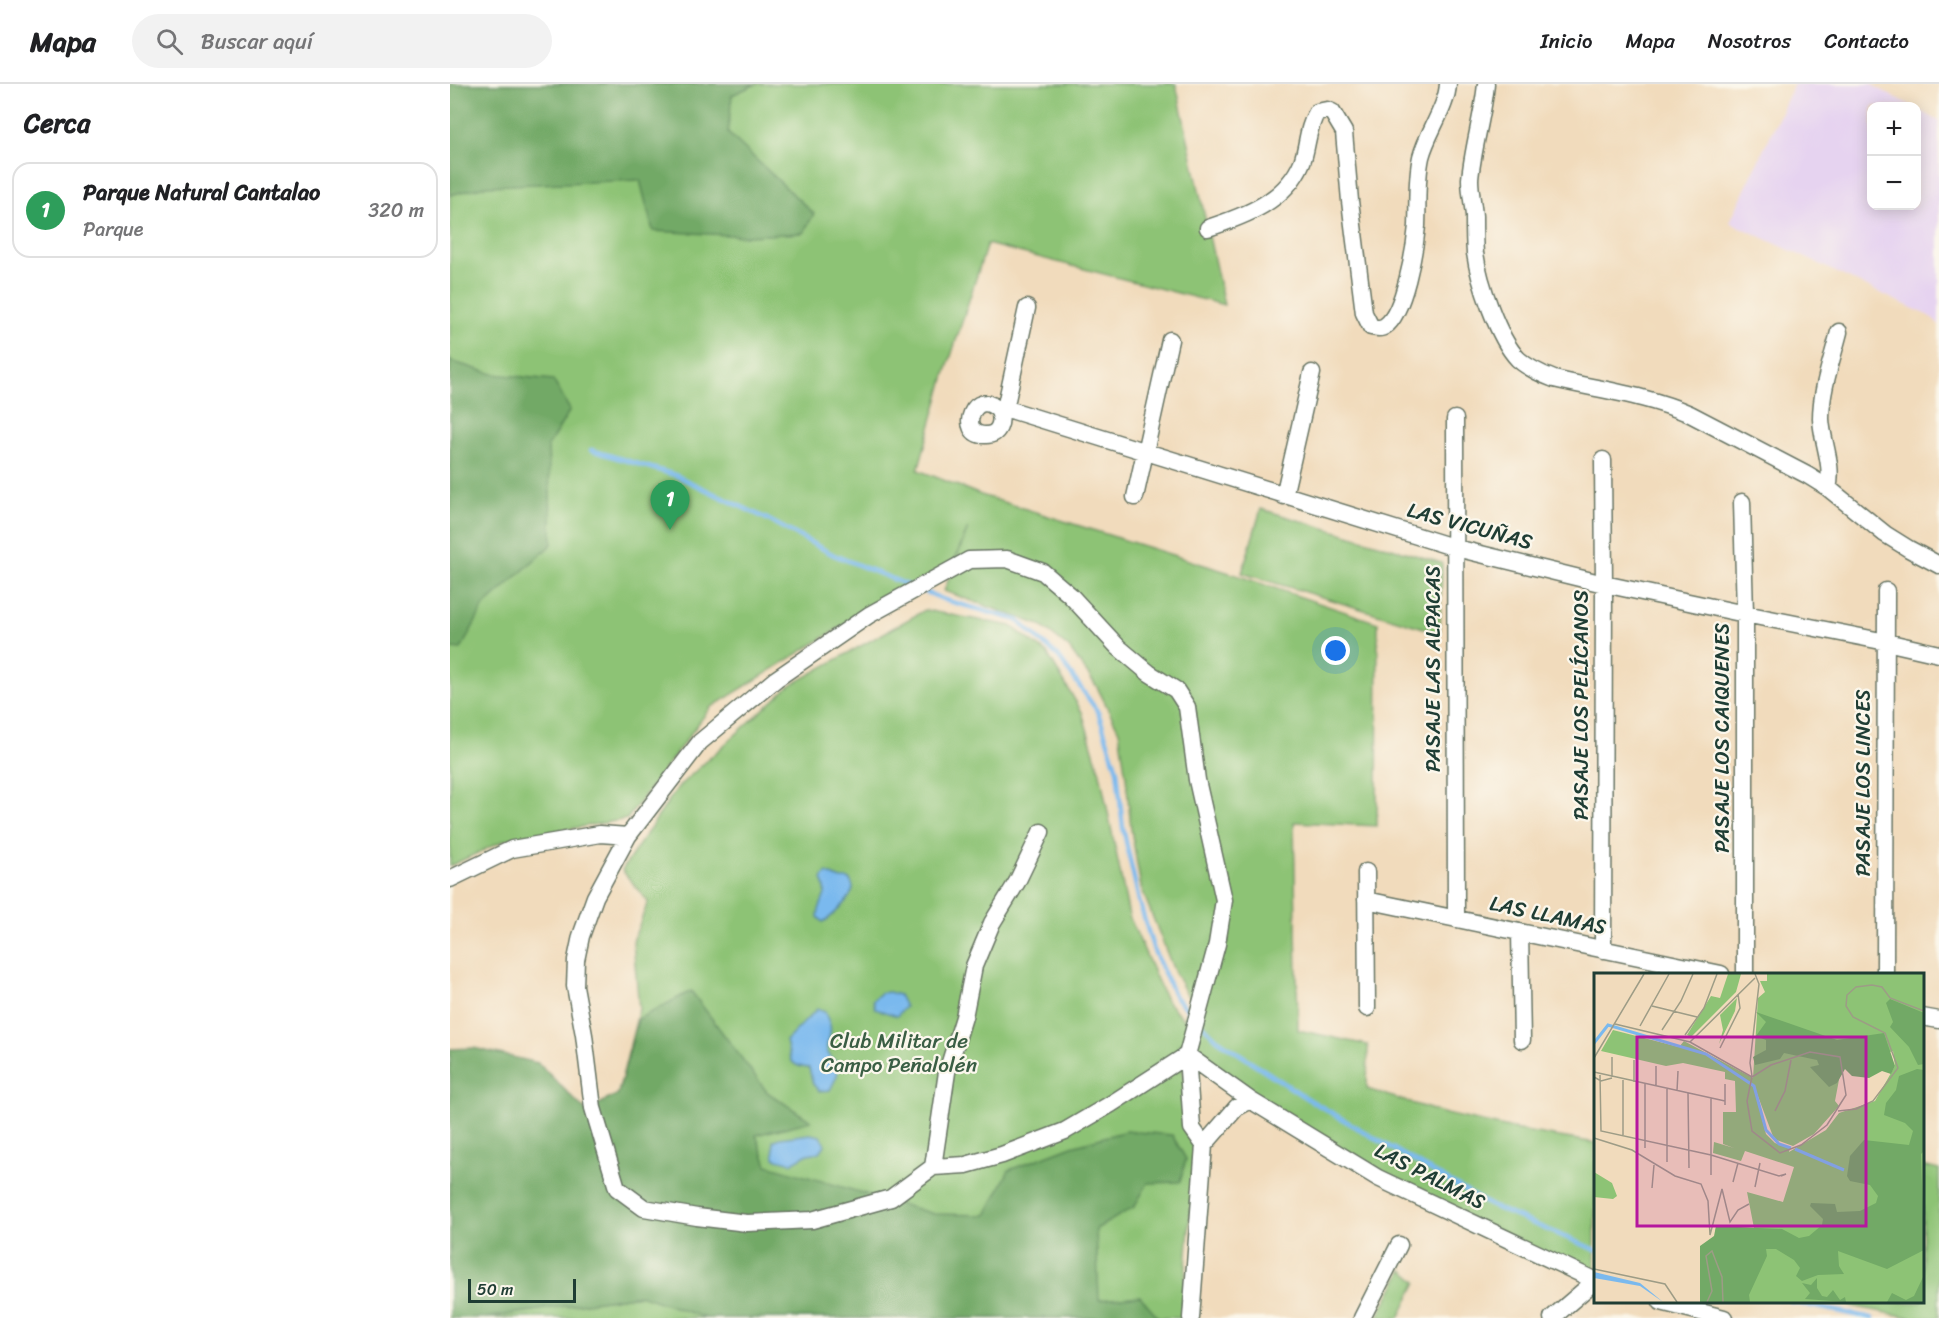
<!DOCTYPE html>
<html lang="es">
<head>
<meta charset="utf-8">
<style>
  :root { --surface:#fff; --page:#f2f2f2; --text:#202124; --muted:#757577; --line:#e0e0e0; --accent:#b5179e }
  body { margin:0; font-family:Sriracha,sans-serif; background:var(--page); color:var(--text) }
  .controls { position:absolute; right:18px; top:18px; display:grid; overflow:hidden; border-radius:12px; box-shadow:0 3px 15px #0003 }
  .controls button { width:54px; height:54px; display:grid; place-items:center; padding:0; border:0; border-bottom:2px solid var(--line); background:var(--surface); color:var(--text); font:30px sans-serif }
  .scale { position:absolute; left:18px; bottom:15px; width:108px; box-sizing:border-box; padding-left:6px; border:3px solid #1f3d34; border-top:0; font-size:16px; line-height:21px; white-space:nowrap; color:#1f3d34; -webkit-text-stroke:4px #fbf7ec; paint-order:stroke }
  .you { position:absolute; left:886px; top:567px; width:21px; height:21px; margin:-15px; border:4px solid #fff; border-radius:50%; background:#1a73e8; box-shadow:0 0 0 9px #1a73e833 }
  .badge { display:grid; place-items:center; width:39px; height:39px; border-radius:50%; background:var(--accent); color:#fff; font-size:20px; font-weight:700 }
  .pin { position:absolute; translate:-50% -50px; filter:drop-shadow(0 2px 3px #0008) }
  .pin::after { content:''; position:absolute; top:32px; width:21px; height:18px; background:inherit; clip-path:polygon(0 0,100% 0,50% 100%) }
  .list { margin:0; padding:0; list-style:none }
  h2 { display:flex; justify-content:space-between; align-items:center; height:78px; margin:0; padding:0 24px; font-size:26px }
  h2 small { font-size:20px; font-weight:400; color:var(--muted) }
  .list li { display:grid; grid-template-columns:39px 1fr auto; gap:18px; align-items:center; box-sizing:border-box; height:96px; margin:0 12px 12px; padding:0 12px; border:2px solid var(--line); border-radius:18px }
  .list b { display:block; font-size:22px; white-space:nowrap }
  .list p { margin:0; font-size:20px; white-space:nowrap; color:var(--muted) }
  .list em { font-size:20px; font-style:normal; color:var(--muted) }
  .icon { flex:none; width:33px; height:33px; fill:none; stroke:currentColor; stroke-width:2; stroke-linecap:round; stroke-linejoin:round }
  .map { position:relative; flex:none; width:1489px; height:1234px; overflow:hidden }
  header { display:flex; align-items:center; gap:36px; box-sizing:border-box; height:84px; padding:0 30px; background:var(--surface); border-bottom:2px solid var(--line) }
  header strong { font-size:28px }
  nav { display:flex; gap:33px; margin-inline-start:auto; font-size:21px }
  .search { width:420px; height:54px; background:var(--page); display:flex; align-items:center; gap:15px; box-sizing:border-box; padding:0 21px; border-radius:33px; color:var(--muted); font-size:22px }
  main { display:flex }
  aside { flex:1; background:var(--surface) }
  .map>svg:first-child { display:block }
  .built { fill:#e6d3f0 }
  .green { fill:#8dc375; stroke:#568054; stroke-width:1.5 }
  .forest { fill:#72a966; stroke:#48734d; stroke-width:1.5 }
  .water { fill:#7ab9ee; stroke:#4c7b91; stroke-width:1.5 }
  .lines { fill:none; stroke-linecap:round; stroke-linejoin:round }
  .stream { stroke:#7ab9ee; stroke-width:4.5 }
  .minor-casing { stroke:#687464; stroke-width:19 }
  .minor { stroke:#fff; stroke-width:16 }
  .labels { text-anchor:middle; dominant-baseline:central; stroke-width:4.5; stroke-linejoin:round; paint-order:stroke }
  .street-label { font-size:21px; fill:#1f3d34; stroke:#fbf7ec }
  .park-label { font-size:21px; fill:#3a5e44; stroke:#fbf7ec }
  .inset-river { fill:none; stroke:#7ab9ee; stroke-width:3 }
  .inset-road { fill:none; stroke:#9d9c86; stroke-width:1.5 }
  .view { fill:#b5179e; fill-opacity:0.15; stroke:#b5179e; stroke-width:3 }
  .inset-edge { fill:none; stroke:#1f3d34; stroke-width:3 }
</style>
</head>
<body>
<header>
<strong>Mapa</strong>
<div class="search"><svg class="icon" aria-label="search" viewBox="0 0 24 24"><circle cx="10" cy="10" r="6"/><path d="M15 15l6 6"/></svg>Buscar aquí</div>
<nav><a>Inicio</a><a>Mapa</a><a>Nosotros</a><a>Contacto</a></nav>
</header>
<main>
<aside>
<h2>Cerca<small></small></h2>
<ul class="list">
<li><span class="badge" style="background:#2e9e5b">1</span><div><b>Parque Natural Cantalao</b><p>Parque</p></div><em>320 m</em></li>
</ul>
</aside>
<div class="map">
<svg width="1489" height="1234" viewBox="0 0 1489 1234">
  <rect width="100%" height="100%" fill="#fbf7ec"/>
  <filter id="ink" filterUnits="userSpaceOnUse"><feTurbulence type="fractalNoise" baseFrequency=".0167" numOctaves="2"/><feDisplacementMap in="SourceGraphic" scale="12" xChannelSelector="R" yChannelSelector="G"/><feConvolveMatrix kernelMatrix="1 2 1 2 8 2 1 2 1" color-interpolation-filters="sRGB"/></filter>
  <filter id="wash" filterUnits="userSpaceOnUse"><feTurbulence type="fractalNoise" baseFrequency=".008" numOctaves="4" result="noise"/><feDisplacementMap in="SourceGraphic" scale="24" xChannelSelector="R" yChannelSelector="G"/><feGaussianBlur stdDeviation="1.35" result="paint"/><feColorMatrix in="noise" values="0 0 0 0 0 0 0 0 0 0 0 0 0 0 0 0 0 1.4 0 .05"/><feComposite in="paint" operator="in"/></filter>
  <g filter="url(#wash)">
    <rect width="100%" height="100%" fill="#f1dbbc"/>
    <path class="built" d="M1344,0H1420L1462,22H1422V122H1466L1467,25L1489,37V241L1479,232L1280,138Z"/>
    <path class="green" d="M0,0H726L774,221L537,160L495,291L468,386L531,411L783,490L928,539L927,742L844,738L848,946L918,961L917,1005L996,1030L1068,1046L1145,1059V1194L1019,1135L809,1020L729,960L745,1067L732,1234H35L189,1211L164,1025L189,925L183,857L198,818L172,786L228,703L339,602L475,526L561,542L597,569L632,628L650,689L679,832L716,916L734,936L740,916L724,887L691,803L681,745L676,693L669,647L647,603L619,564L590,541L494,507L518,444L503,479L436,515L260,624L177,735L55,756L0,782Z
      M811,425L992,479L990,549L792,489Z
      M1473,1082L1489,1086V1234H1463L1381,1218H1472Z
      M953,1186L967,1198L949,1234H927Z"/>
    <path class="forest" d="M0,0H306L282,11L278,49L364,130L353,149L297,152L203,147L190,96L36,102L0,111Z
      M0,277L43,290L103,296L120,326L98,362L102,460L34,522L11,565L0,564Z
      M241,907L317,1008L361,1037L306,1051L317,1081L484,1130L536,1131L559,1086L622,1062L676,1047L722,1051L736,1075L730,1098L698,1099L684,1123L646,1145L649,1216L690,1212L709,1234H255L190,1211L35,1234H0V965L24,964L88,979L136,1027L168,1010L188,935Z"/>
    <path class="water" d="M376,789L391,795H399C401,798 403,800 403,804C403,813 381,834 373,838L368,833C368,817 381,813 372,795Z
      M439,908L449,911L455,923L447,932L425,925L423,916L431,909Z
      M367,925L375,928C376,932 379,937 380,941C384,959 365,963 389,980L387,992L380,1006L369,1007L363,1000L359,984C338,982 341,975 336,957Z
      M360,1050L370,1052L375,1061L370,1068L358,1070L342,1079L324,1074L323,1057L330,1054Z"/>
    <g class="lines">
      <path class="stream" d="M141,366L225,391L315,434L384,471L460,502
        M471,506L495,516L567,536L608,572L648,628L667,686L673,744L689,817L704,867L725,913L743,931
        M749,937L767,955L858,1015L1041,1122L1146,1166
        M1341,1218L1422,1234"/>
    </g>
  </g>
  <g filter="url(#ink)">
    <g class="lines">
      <defs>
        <path id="minor" d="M1036,0C1033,32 1023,63 1020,95C1020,107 1023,120 1024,132C1024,144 1024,157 1025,169C1029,198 1048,254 1068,275C1078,284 1091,290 1104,295C1150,306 1196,311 1240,330L1357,391L1378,404L1435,450L1459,465L1489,481
          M758,144C795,132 836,117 852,78C858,62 857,44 867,28L877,26L882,28L894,48L900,117L914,229L921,243C926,244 931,245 935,242C954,230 965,164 967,142C968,119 966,96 971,73C977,49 997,23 998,0
          M555,325L577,224
          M549,327C553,338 549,351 536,351C505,352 525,300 549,327L555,325L564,327L1006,464L1154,500L1295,530L1436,558L1489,570
          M1005,335L1006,835
          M1153,376L1154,500L1153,866
          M1378,404C1384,382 1372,357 1371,335C1371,305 1382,276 1389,248
          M834,412L862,289
          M685,413L720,256
          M1292,418L1295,530V890
          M916,788L917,924
          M0,795L62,765L150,750L178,752
          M916,816L1271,890
          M1070,848L1072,956
          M1435,890L1436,507
          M1472,933L1489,936
          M737,971L661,1020L615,1047L552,1071L516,1081L483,1083L441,1114L362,1136L297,1139L247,1133L194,1124L167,1104L143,1024L134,951L125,902L126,876L131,852L145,813L178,752L250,658L326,595L419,531L519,476L557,475L593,488L620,511L668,563L699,589L726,606L737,623L747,696L774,816L767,860L737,971L742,1044L754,1061
          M737,971L800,1016L928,1094L1146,1197
          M483,1083L497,988L514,933L524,882L542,839L567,798L591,748
          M1211,1218L1274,1234
          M741,1234L754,1061L787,1023L800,1016
          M912,1234L949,1161
          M1102,1234L1145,1197"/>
      </defs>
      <use href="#minor" class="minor-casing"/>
      <use href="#minor" class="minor"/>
    </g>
  </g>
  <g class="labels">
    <g class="street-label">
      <text transform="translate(1020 442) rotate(15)">LAS VICUÑAS</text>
      <text transform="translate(983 585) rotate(-90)">PASAJE LAS ALPACAS</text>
      <text transform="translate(1131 621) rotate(-90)">PASAJE LOS PELÍCANOS</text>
      <text transform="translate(1272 654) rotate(-90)">PASAJE LOS CAIQUENES</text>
      <text transform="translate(1413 699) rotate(-90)">PASAJE LOS LINCES</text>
      <text transform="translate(1098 831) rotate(12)">LAS LLAMAS</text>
      <text transform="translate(980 1092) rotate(27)">LAS PALMAS</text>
    </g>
    <g class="park-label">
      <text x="449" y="957">Club Militar de<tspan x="449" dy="24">Campo Peñalolén</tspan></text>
    </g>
  </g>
  <g transform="translate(1144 889)">
    <rect width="330" height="330" fill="#f1dbbc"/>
    <path d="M134,1H147L142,19L97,64L93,62L117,23L126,25ZM173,1H330V329H116L122,253L160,255L153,219L189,229L200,194L151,178L147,188L119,180L120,169L140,175L129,171V139H142L141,108L131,106V99L89,90L72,93L7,78L19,57L85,74L90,68L159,105L164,25L171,19L166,8H173ZM299,78L301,93L281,128L245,140L232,157L195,179L196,175L181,170L172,161L159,110L180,166L199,173L220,161L245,133L241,128L247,96ZM143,25L141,38L125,71L129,57L126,42ZM0,199L18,210L23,223L19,226L0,224Z" fill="#8dc375" fill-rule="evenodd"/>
    <path d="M296,26L330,40V91L324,92L315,74L296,54L299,49L292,30ZM162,39L243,67L290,60L301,93L297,101L288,98L275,105L258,103L251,96L243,110L235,114L216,94L225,92L223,87L190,80L186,86L161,92L159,84L172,77V67L162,63L172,49ZM323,96L330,97V178L327,181L330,277L293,296L244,278L245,293L250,301L224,302L208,308L202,303L206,295L200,287L182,276H172L173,283L155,322L156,329H106V273L120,263L122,253L188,256L205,265L215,263L228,252L229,246L216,233L217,230L241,231L243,239L266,238L282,230L284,223L276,212L256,208L253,203L256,183L270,167L315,172L319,158L311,150L290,142L292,130L302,117L305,103ZM330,302V329H293L298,320L312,327L320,323ZM223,305V315L228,323L233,324L239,317L246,327L251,324L252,329L211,326L216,320L208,310L217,312Z" fill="#72a966"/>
    <path d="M0,299L46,310L69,329L46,313L0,305Z" fill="#7ab9ee"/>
    <path class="inset-river" d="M0,70L14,52L112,81L160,113L172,157L185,171L197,175M201,176L250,197"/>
    <path class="inset-road" d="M58,33L103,44M21,51L96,69L158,104M46,53L75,1M68,57L87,28L99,1M91,62L110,35L123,1M96,69L161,5M126,75L146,35L144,21M216,79L246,84L252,122L233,152L207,172L186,180L158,158L153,128L156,113L158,104L177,92ZM0,85L50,1M0,99L131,128M6,102L7,158L117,182L185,203L192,201L187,203M158,103L156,90L165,11L161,1M0,104L7,108L18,105M18,104V84M40,109V87M131,111V132M62,113V93M73,116V189M83,118L84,98M94,120L95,195M117,125V202M181,138L191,118L197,87M244,138L262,136L279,128L304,95L291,60L259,44L252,33L253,22L262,14L278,12L288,14L296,25L330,38M29,162V107M0,165L38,177L81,203L107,211L114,228L116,262L128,216L136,249L144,237L155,231M51,175V111M139,209L144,190M161,214L166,190M58,215L60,192M0,296L71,311L83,329M113,329L118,318L112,283L118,278L128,304L129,329"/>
    <path class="view" d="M43,64H272V253H43Z"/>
    <rect width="330" height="330" class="inset-edge"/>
  </g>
</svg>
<div class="controls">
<button>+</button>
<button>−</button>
</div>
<div class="scale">50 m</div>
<div class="you"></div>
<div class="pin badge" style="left:220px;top:446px;background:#2e9e5b">1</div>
</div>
</main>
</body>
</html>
